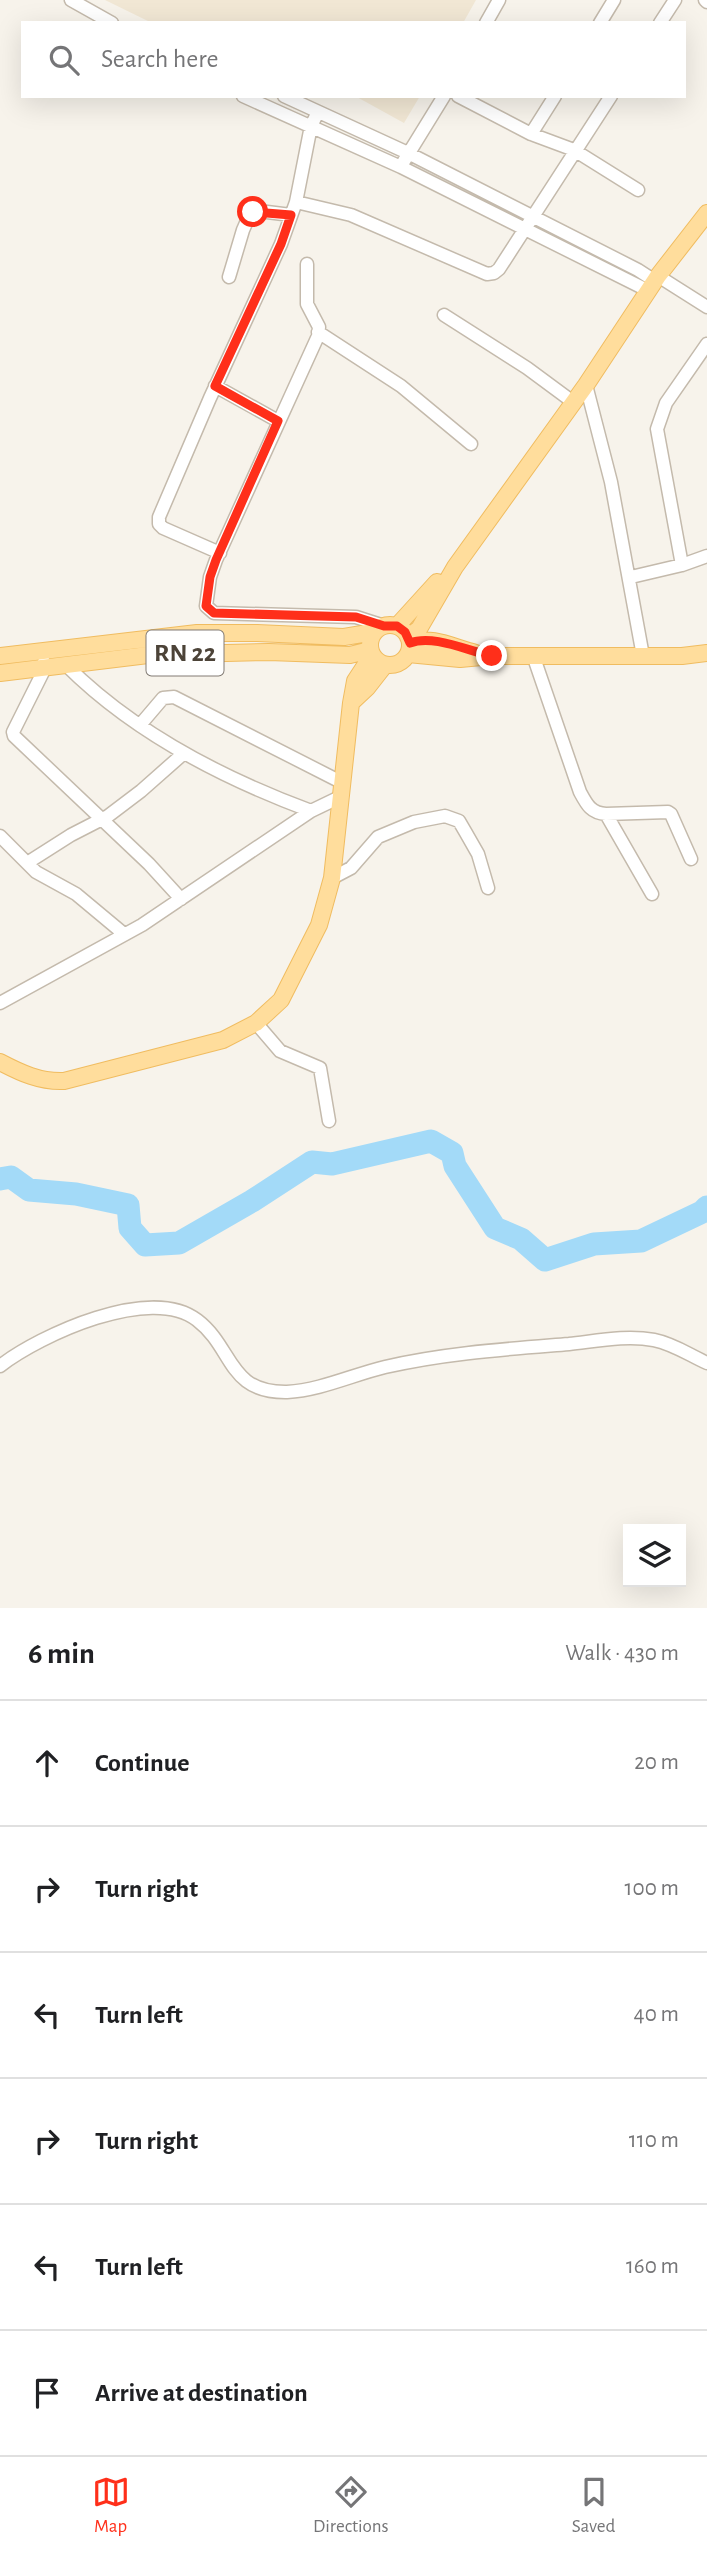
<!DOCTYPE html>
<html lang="en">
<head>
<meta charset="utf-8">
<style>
  :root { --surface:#fff; --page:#f2f2f2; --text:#202124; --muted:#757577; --line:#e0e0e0; --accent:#ff2f1a }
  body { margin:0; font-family:"Alegreya Sans",sans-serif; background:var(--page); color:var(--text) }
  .controls { position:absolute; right:21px; bottom:21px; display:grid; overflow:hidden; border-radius:0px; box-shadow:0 7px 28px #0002 }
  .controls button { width:63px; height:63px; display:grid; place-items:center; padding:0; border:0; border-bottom:2px solid var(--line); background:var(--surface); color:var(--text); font:35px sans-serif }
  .stop { position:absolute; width:21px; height:21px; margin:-16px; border:5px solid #ff2f1a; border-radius:50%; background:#fff }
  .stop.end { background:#ff2f1a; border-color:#fff; box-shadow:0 2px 7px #0008 }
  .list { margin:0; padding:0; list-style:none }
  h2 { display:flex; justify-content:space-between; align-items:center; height:91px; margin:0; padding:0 28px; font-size:30px }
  h2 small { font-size:23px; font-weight:400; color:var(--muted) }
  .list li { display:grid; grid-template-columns:46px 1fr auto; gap:21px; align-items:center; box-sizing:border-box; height:126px; padding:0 28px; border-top:2px solid var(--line) }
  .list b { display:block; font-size:26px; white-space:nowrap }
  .list em { font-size:23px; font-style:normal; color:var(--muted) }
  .icon { flex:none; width:38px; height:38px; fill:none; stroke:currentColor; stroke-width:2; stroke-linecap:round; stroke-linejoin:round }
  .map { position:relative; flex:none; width:707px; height:1608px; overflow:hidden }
  .search { position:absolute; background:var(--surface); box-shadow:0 7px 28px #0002; left:21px; right:21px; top:21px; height:77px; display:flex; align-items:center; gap:18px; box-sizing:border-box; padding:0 24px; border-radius:0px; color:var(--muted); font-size:26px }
  .sheet { height:847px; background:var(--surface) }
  nav { display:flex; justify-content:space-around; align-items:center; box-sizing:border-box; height:98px; border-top:2px solid var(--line); background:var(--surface); font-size:19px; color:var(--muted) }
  nav a { display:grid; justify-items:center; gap:4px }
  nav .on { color:var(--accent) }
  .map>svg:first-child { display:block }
  .education { fill:#f1e7d4 }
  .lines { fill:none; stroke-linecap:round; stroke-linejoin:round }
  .river { stroke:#a3daf8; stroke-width:23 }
  .minor-casing { stroke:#c4baac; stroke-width:15 }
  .major-casing { stroke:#f0bc60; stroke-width:18 }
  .minor { stroke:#fff; stroke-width:12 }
  .major { stroke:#ffdd9c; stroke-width:16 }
  .route { stroke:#ff2f1a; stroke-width:9 }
  .labels { text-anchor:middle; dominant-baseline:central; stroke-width:7; stroke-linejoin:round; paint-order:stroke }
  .shield { fill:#fff; stroke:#827b74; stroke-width:2 }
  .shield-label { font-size:26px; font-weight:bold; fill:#4c4338 }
</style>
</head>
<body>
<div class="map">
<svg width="707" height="1608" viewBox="0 0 707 1608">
  <rect width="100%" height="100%" fill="#f7f3eb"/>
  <path class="education" d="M105,0H476L463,23H152Z
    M355,96H420L404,123Z"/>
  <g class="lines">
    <path class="river" d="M0,1179L11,1177L29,1190L76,1194L128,1205L130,1228L145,1245L179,1243L252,1201L312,1162L332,1164L431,1141L452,1153L455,1166L495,1228L521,1239L545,1260L594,1244L641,1241L702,1212L707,1207"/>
    <defs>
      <path id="minor" d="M71,0L112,23
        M705,0L707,2
        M486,23L499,0
        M600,23L614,0
        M660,23L675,0
        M243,96L401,167L649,291
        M284,96L408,153L638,270L655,281
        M458,96L531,134L574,150L638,190
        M531,134L555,96
        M404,161L444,96
        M296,202L351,215L487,274L494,273L499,269L611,96
        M307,264V304L319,327L318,336L216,560L210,577L206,606L214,613L356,617L384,626
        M658,276L707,307
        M229,277L243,230L250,214L259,211L291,215
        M444,315L527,368L573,402
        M318,332L401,386L471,444
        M586,385L611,482L643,656
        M215,386L278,421
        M220,553L163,528L159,524V517L210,398L281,244L296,202L311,126L318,112
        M682,565L657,429L666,403L707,344
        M631,577L682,565L707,556
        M534,658L580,792C587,805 591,813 606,814L668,812L671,814L691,859
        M44,662L45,668L13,732L14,736L149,864L181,899
        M66,665C134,733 222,778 311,811
        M140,725L163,698L174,697L341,782
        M606,814L652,894
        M0,836L36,872L76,894L124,934
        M27,863L71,835L108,816L141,791L184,753
        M332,878L351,868L378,837L414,822L445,816L459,821L466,833L478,854L488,888
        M0,1003L142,925L311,811L340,797
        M256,1023L280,1051L320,1068L329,1121
        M0,1366C40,1335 151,1284 197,1320C234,1348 227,1393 287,1392C321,1390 352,1375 385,1367C445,1353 508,1349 569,1344C597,1341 626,1335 654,1340C674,1344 689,1355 707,1363"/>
      <path id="major" d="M370 645a20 20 0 1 1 40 0a20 20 0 1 1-40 0Z
        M397,626L437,582
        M408,637L419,629L455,567L586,385L658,276L707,213
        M410,643C433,635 454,648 476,653
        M408,654L460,659L492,656H682L707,653
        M0,656L197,633H257L344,637L374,632
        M0,673L148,655L269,652L350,655L370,650
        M351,703L367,688L385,665
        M0,1062C21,1073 40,1082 64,1081L223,1040L256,1023L281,1000L319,925L332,878L351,703L355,681L372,655"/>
    </defs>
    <use href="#minor" class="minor-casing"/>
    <use href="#major" class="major-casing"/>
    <use href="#minor" class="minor"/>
    <use href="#major" class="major"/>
  </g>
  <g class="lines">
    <path class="route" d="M253,212L291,215L281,244L215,386L278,421L216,560L210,577L206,606L214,613L356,617L384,626H397L405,632L410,643C433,634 468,651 492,656"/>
  </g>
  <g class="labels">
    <rect class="shield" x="146.5" y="630.5" width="77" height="45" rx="5"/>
    <g class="shield-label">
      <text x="185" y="653">RN 22</text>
    </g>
  </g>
</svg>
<div class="controls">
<button><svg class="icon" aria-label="layers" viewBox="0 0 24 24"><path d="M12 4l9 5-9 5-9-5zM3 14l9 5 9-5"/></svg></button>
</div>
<div class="stop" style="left:253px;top:212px"></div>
<div class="stop end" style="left:492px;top:656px"></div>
<div class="search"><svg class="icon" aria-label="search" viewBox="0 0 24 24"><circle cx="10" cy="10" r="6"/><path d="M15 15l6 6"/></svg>Search here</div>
</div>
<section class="sheet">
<h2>6 min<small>Walk · 430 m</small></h2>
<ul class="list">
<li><svg class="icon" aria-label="ahead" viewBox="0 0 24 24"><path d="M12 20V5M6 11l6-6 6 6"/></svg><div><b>Continue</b></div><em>20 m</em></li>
<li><svg class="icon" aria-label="right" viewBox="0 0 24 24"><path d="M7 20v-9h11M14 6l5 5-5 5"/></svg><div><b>Turn right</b></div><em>100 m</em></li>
<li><svg class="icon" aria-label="left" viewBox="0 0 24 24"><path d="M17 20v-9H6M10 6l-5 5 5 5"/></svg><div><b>Turn left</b></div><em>40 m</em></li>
<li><svg class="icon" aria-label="right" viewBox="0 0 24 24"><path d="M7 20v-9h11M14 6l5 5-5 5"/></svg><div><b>Turn right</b></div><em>110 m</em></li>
<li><svg class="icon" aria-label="left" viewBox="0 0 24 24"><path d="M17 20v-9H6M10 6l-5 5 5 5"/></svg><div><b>Turn left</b></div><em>160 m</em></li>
<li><svg class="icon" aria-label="arrive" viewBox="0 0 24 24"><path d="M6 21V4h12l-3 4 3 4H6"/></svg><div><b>Arrive at destination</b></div></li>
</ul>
</section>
<nav>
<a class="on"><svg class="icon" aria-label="map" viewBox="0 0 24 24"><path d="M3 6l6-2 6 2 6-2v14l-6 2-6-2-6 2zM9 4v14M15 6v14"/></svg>Map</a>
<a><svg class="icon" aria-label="directions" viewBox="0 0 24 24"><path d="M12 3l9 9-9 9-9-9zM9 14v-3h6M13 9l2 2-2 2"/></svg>Directions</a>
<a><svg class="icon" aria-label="saved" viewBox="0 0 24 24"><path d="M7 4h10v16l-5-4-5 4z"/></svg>Saved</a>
</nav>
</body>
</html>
